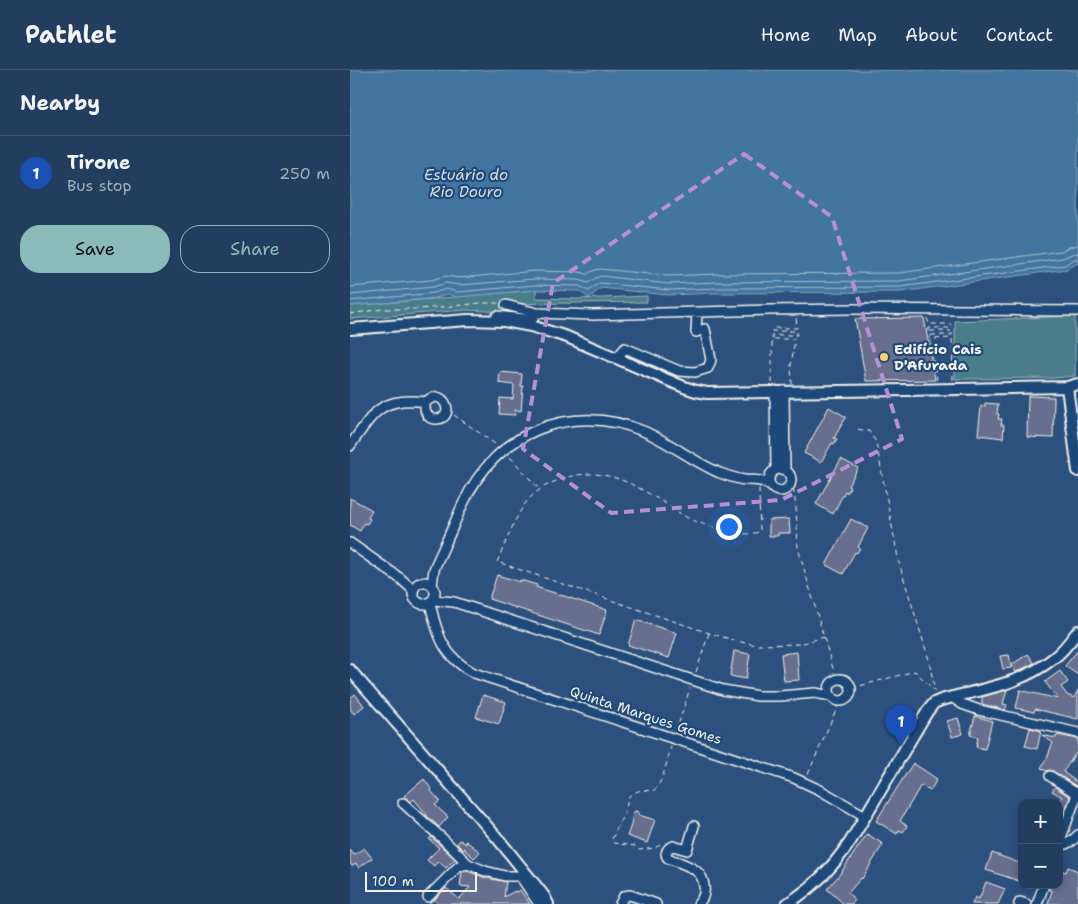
<!DOCTYPE html>
<html lang="en">
<head>
<meta charset="utf-8">
<style>
  :root { --surface:#223d5e; --page:#2e4867; --text:#f1f3f6; --muted:#a2aebc; --line:#3f5673; --accent:#8bbbb9 }
  body { margin:0; font-family:"Shantell Sans",sans-serif; background:var(--page); color:var(--text) }
  .controls { position:absolute; right:15px; bottom:15px; display:grid; overflow:hidden; border-radius:10px; box-shadow:0 2px 8px #0003 }
  .controls button { width:45px; height:45px; display:grid; place-items:center; padding:0; border:0; border-bottom:1px solid var(--line); background:var(--surface); color:var(--text); font:25px sans-serif }
  .scale { position:absolute; left:15px; bottom:12px; width:112px; box-sizing:border-box; padding-left:5px; border:2px solid #f4f1e8; border-top:0; font-size:14px; line-height:18px; white-space:nowrap; color:#f4f1e8; -webkit-text-stroke:4px #1f4a7a; paint-order:stroke }
  .you { position:absolute; left:378px; top:456px; width:18px; height:18px; margin:-12px; border:4px solid #fff; border-radius:50%; background:#1a73e8; box-shadow:0 0 0 8px #1a73e833 }
  .badge { display:grid; place-items:center; width:32px; height:32px; border-radius:50%; background:var(--accent); color:#fff; font-size:16px; font-weight:700 }
  .pin { position:absolute; translate:-50% -41px; filter:drop-shadow(0 1px 2px #0008) }
  .pin::after { content:''; position:absolute; top:26px; width:18px; height:15px; background:inherit; clip-path:polygon(0 0,100% 0,50% 100%) }
  .list { margin:0; padding:0; list-style:none }
  h2 { display:flex; justify-content:space-between; align-items:center; height:65px; margin:0; padding:0 20px; font-size:21px }
  h2 small { font-size:16px; font-weight:400; color:var(--muted) }
  .list li { display:grid; grid-template-columns:32px 1fr auto; gap:15px; align-items:center; box-sizing:border-box; height:75px; padding:0 20px; border-top:1px solid var(--line) }
  .list b { display:block; font-size:19px; white-space:nowrap }
  .list p { margin:0; font-size:16px; white-space:nowrap; color:var(--muted) }
  .list em { font-size:16px; font-style:normal; color:var(--muted) }
  .actions { display:flex; gap:10px; padding:15px 20px }
  .actions a { flex:1; padding:11px 0; border:1px solid var(--accent); border-radius:20px; text-align:center; font-size:18px; color:var(--accent) }
  .actions .main { background:var(--accent); color:#111 }
  .map { position:relative; flex:none; width:728px; height:834px; overflow:hidden }
  header { display:flex; align-items:center; gap:30px; box-sizing:border-box; height:70px; padding:0 25px; background:var(--surface); border-bottom:1px solid var(--line) }
  header strong { font-size:24px }
  nav { display:flex; gap:28px; margin-inline-start:auto; font-size:18px }
  main { display:flex }
  aside { flex:1; background:var(--surface) }
  .map>svg:first-child { display:block }
  .green { fill:#497d8a; stroke:#9eb7b9 }
  .water { fill:#4374a0; stroke:#8aa6bd }
  .lines { fill:none; stroke-linecap:round; stroke-linejoin:round }
  .shore { stroke:#adbfcb; stroke-width:1 }
  .building { fill:#676e8d; stroke:#f4f1e8 }
  .minor-casing { stroke:#f4f1e8; stroke-width:12 }
  .major-casing { stroke:#f4f1e8; stroke-width:14 }
  .path { stroke:#f4f1e8; stroke-width:1; stroke-dasharray:5 4; stroke-linecap:butt }
  .minor { stroke:#1f4a7a; stroke-width:9 }
  .major { stroke:#1f4a7a; stroke-width:10 }
  .marked { fill:none; stroke:#b88ed4; stroke-width:4; stroke-dasharray:10 6; stroke-linejoin:round }
  .poi-dot { fill:#ffd166; stroke:#1f4a7a; stroke-width:2 }
  .labels { text-anchor:middle; dominant-baseline:central; stroke-width:4.5; stroke-linejoin:round; paint-order:stroke }
  .poi-label { font-size:14px; font-weight:bold; fill:#f4f1e8; stroke:#1f4a7a; text-anchor:start }
  .street-label { font-size:14px; fill:#f4f1e8; stroke:#1f4a7a }
  .water-label { font-size:15px; font-style:italic; fill:#d9dedd; stroke:#1f4a7a }
</style>
</head>
<body>
<header>
<strong>Pathlet</strong>
<nav><a>Home</a><a>Map</a><a>About</a><a>Contact</a></nav>
</header>
<main>
<aside>
<h2>Nearby<small></small></h2>
<ul class="list">
<li><span class="badge" style="background:#1a4fb4">1</span><div><b>Tirone</b><p>Bus stop</p></div><em>250 m</em></li>
</ul>
<div class="actions"><a class="main">Save</a><a>Share</a></div>
</aside>
<div class="map">
<svg width="728" height="834" viewBox="0 0 728 834">
  <rect width="100%" height="100%" fill="#2d517e"/>
  <filter id="ink" filterUnits="userSpaceOnUse"><feTurbulence type="fractalNoise" baseFrequency=".02" numOctaves="2"/><feDisplacementMap in="SourceGraphic" scale="10" xChannelSelector="R" yChannelSelector="G"/><feConvolveMatrix kernelMatrix="1 2 1 2 8 2 1 2 1" color-interpolation-filters="sRGB"/></filter>
  <g filter="url(#ink)">
    <path class="green" d="M186,220V228L228,229L297,226V232L156,234L157,242L116,240L0,249V236Z
      M725,246V306L704,308L605,309V251Z"/>
    <path class="water" d="M0,0H728V193L717,199L550,222L367,223L318,225L251,218L239,228L229,221L186,220L107,227L97,224L86,228L0,236Z"/>
    <g class="lines">
      <path class="shore" d="M0,217L81,210L95,206L109,208L185,201L230,202L237,204L245,200L251,199L318,206L367,204L549,203L711,181L719,177L728,175
        M0,225L83,217L96,213L109,215L185,209L229,210L238,213L246,208L251,206L318,214L367,212L549,211L713,188L722,184L728,183
        M0,231L84,223L96,219L108,222L185,215L229,216L239,221L248,214L251,213L318,220L367,218L550,217L715,195L724,189H728"/>
    </g>
    <path class="building" d="M574,248L585,310L516,311L505,249Z
      M150,302L172,304L171,316H173L171,341L165,340V345L149,344L150,328L163,329L164,315L149,313Z
      M678,326L704,327L703,368L677,367Z
      M635,333L648,334L647,344H649L648,349H652L651,355H654L653,368L628,365L631,336H635Z
      M479,337L496,347L484,368L487,369L484,374L482,373L471,392L454,383Z
      M491,389L508,398L498,416L500,417L497,423L495,421L483,444L466,434Z
      M0,428L22,440L18,448L20,449L17,454L14,453L10,461L0,455Z
      M439,449L440,463H428V466H419V450Z
      M501,449L518,458L508,477L510,478L507,483L505,482L493,504L476,495Z
      M147,505L170,512V510L187,515L186,517L257,540L249,565L139,529Z
      M286,550L327,563L319,588L278,575Z
      M728,580V605L715,596Z
      M384,581L400,584L396,609L380,606Z
      M447,582L449,610L434,611L431,584Z
      M678,584L684,593L666,602L661,595V598L653,599L650,586L659,585L661,595Z
      M710,601L718,612L711,617L717,625L724,628L728,620V649L685,639L684,642L666,638L670,620L708,629L695,612Z
      M657,620L653,634L657,635L655,640L632,634V627Z
      M5,624L14,636L4,644L0,639V628Z
      M133,625L156,632L149,654L126,647Z
      M625,646L642,651L635,679L626,677L628,667L620,665Z
      M608,648L613,664L602,667L597,651Z
      M680,658L691,661L687,679L675,676Z
      M692,665L706,668L707,665L728,669V683H726L713,702L728,713V716H726L703,701L700,700L696,701L691,698L698,686L701,677L703,673Z
      M563,693L587,709L580,721L571,715L550,751L557,756L553,762L549,760L547,764L526,751Z
      M74,709L82,720L81,721L90,731L85,735L98,747L89,757L76,745H77L64,729L61,732L54,726Z
      M705,717L720,727L714,743L709,740V732L712,727L702,721Z
      M285,741L288,742L289,745L305,750L297,773L277,766L281,755L283,743Z
      M517,764L533,774L512,809L511,808L498,823L505,830L502,834H494L477,819L490,804Z
      M81,767L105,789L96,798L88,791L84,796L77,790L89,778L79,769Z
      M110,770L116,774V771L130,782L124,788L115,780V778L113,780L107,774Z
      M14,778L22,788L9,798L6,794L2,796L0,793V780L4,785Z
      M642,783L672,794V812L636,800Z
      M718,797L728,801V834H701L698,833L702,821L699,820L701,815H709V800L716,802Z
      M117,801L133,807L156,812L154,827L165,821L166,822L170,820L180,834H89L84,830L96,818L109,829L120,817L110,816L112,802Z
      M636,812L655,819L648,834H622L625,827L629,829Z"/>
    <g class="lines">
      <defs>
        <path id="minor" d="M156,235L187,243
          M147,246L182,250L187,243L242,245L420,240L502,239L728,241
          M267,288L275,278L329,301L345,302L358,298L361,290L355,259L346,262L347,242
          M425,321L426,400
          M434,321L435,400
          M0,376C24,342 31,326 76,332C93,315 107,348 87,349C77,350 73,340 76,332
          M419 410a11 11 0 1 1 22 0a11 11 0 1 1-22 0Z
          M0,473L51,509L63,520
          M63 523a11 11 0 1 1 22 0a11 11 0 1 1-22 0Z
          M82,515C83,510 83,505 84,500C86,493 90,486 93,479C100,464 106,449 113,434C145,363 220,331 293,361C320,372 343,392 370,403C378,406 386,409 395,410C400,410 405,410 410,411C414,412 417,414 421,416
          M84,530L104,532L373,620L408,626H430L465,623L481,626
          M80,533C87,564 93,587 124,603L444,708L470,720L515,746
          M479 620a11 11 0 1 1 22 0a11 11 0 1 1-22 0Z
          M602,627L612,634L629,640L728,663
          M700,706L727,724
          M53,733L94,770L118,794L135,801L155,806H178
          M344,756L337,780L323,776L319,778C316,781 315,785 318,788C320,789 324,791 326,791C338,796 353,800 354,816C355,822 353,829 348,834
          M709,773L728,722
          M709,777L722,771L728,765
          M170,806L189,834
          M78,827L109,796L118,794
          M270,834L274,826L280,825L306,834
          M669,834L670,832L676,834
          M687,834L694,815"/>
        <path id="major" d="M0,259L118,250L154,251L181,256L217,267L334,317L346,321L357,323L556,320L717,317L728,314
          M717,317L728,401
          M0,600L149,770L178,806L194,826L198,834
          M437,834C465,816 482,798 500,772L577,642L584,633L591,630C632,619 671,615 705,587C714,580 721,570 728,561"/>
      </defs>
      <use href="#minor" class="minor-casing"/>
      <use href="#major" class="major-casing"/>
      <path class="path" d="M0,244L32,239H70L113,235L130,233H148
        M577,248L579,254H601
        M579,261V258H601V255
        M580,261H601
        M580,265V269L602,268L603,310
        M581,265H602V261
        M422,269V265H447V261H422L423,258H447L446,247
        M580,270L587,310
        M422,313V269H445L441,295L442,314
        M104,345L148,376
        M160,387L189,419
        M442,410L446,437L448,478L486,609
        M409,419L410,462C405,463 400,464 395,464C384,464 351,454 340,449C333,446 327,441 321,437C285,415 255,394 212,409C195,414 179,425 171,440C161,457 155,475 147,492L359,563L391,572L407,575L450,574L474,567
        M346,602L359,563
        M502,618L565,601L585,621L579,590L549,493L526,372L519,361L506,359
        M326,662L340,618
        M458,704L490,631
        M310,775L305,778L289,780L285,776L263,773L262,769L276,739L278,727C282,724 286,721 292,720C296,720 300,722 304,720C312,716 318,687 321,677"/>
      <use href="#minor" class="minor"/>
      <use href="#major" class="major"/>
    </g>
  </g>
  <path class="marked" d="M394,84L482,147L552,369L431,430L261,443L173,379L203,213Z"/>
  <circle class="poi-dot" cx="534" cy="287" r="5"/>
  <g class="labels">
    <g class="poi-label">
      <text x="544" y="279">Edifício Cais<tspan x="544" dy="16">D'Afurada</tspan></text>
    </g>
    <g class="street-label">
      <text transform="translate(296 645) rotate(18)">Quinta Marques Gomes</text>
    </g>
    <g class="water-label">
      <text x="116" y="105">Estuário do<tspan x="116" dy="17">Rio Douro</tspan></text>
    </g>
  </g>
</svg>
<div class="controls">
<button>+</button>
<button>−</button>
</div>
<div class="scale">100 m</div>
<div class="you"></div>
<div class="pin badge" style="left:551px;top:676px;background:#1a4fb4">1</div>
</div>
</main>
</body>
</html>
